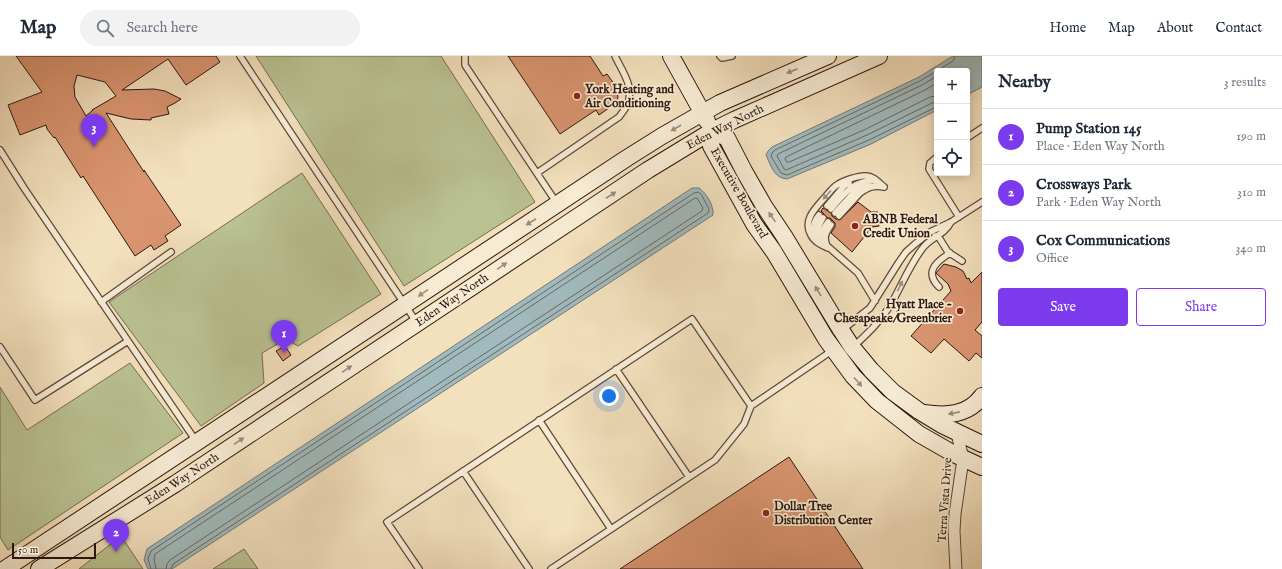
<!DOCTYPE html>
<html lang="en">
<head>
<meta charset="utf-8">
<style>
  :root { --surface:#fff; --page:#f2f2f3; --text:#1f2937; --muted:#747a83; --line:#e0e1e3; --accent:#7c3aed }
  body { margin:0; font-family:"IM FELL English",serif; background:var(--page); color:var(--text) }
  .controls { position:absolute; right:12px; top:12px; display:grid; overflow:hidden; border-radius:4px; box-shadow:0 2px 10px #0003 }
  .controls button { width:36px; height:36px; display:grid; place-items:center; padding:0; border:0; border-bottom:1px solid var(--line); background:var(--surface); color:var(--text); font:20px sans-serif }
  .scale { position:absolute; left:12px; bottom:10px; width:84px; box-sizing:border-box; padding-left:4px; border:2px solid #2d170d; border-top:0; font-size:11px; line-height:14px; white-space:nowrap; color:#2d170d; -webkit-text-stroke:3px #f7ebd4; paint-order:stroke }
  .you { position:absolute; left:609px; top:340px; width:14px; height:14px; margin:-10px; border:3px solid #fff; border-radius:50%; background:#1a73e8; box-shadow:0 0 0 6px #1a73e833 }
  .badge { display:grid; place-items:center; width:26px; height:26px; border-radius:50%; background:var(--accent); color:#fff; font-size:13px; font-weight:700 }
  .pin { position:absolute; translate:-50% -33px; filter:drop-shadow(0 1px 2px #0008) }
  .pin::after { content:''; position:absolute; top:21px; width:14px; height:12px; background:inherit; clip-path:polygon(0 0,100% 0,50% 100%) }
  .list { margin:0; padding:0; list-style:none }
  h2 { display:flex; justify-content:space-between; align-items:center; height:52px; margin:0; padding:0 16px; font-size:17px }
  h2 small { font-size:13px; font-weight:400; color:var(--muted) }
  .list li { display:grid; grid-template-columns:26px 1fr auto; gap:12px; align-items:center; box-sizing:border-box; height:56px; padding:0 16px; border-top:1px solid var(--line) }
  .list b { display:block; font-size:15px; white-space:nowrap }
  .list p { margin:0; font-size:13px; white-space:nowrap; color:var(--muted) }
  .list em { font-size:13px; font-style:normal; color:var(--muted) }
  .actions { display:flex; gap:8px; padding:12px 16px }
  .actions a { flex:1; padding:9px 0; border:1px solid var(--accent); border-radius:4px; text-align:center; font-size:14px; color:var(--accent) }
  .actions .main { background:var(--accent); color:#fff }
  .icon { flex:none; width:22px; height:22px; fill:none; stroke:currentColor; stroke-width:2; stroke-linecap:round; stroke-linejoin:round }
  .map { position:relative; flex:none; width:982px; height:513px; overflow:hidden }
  header { display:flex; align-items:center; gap:24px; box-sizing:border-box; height:56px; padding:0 20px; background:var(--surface); border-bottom:1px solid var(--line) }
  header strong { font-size:19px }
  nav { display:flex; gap:22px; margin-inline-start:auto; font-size:14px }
  .search { width:280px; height:36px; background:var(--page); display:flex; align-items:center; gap:10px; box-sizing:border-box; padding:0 14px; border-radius:22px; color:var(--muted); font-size:15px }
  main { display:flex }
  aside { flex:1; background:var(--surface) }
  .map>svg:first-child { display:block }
  .green { fill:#bac292; stroke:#746c50 }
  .water { fill:#a1babd; stroke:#737977 }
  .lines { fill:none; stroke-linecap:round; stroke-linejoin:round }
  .shore { stroke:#676865; stroke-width:1 }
  .building { fill:#d99470; stroke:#2d170d; fill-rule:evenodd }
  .lane-casing { stroke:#5e4939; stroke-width:8 }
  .street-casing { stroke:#5e4939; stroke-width:13 }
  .secondary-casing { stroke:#2d170d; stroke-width:18 }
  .lane { stroke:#f7ebd4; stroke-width:5.5 }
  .street { stroke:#f7ebd4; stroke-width:11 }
  .secondary { stroke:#f7ebd4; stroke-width:16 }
  .oneway { fill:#9c8c7a }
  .poi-dot { fill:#8f2418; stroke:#f7ebd4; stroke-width:1.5 }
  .labels { text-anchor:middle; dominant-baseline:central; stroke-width:3.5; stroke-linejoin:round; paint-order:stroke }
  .poi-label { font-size:12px; font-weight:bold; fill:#2d170d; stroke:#f7ebd4; text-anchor:start }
  .street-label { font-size:12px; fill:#2d170d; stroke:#f7ebd4 }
</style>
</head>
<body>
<header>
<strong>Map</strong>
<div class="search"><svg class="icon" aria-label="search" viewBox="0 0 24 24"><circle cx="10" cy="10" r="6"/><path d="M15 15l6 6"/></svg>Search here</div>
<nav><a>Home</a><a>Map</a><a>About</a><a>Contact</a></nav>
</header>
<main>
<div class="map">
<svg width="982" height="513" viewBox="0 0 982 513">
  <rect width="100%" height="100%" fill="#f3e0bd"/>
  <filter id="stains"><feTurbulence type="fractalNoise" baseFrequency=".005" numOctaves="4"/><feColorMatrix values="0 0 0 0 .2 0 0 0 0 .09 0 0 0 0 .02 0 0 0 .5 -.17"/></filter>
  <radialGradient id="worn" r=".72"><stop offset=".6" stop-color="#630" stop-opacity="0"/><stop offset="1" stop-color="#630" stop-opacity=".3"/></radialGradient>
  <path class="green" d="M256,0H441L535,146L404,230Z
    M302,117L381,238L298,290L286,283L262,297L264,327L201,370L109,246Z
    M130,307L183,377L8,494L0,481V331L27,374Z
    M121,480L143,513H79Z
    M244,493L258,513H213Z"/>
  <path class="water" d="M953,0H982V31L967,39V15H937V54L871,88L787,123C774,122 771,110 766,99L768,95L772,91L919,21Z
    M692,132H699C706,137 714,149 713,159L172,513H148L144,504L147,493Z"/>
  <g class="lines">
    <path class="shore" d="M937,20L922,29L778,98L777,100L784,113L786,114L867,79L932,47L937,46
      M937,27L925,34L786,101L785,103L787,106H789L864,74L930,41L937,40
      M937,51L934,52L869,84L787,119L781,117L771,100L772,97L775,94L920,25L953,5L955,0
      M151,513L148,503L151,495L694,137L698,136L701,138L709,153L708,157L173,508L171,513
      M156,513L154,503L155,498L695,142H697L703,152L702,155L170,504L167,508L166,513"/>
  </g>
  <path class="building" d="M16,0H216L220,6L186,29L168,3L122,34L154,33L165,35L181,43L175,47L167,51L169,58L151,62V64L131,63L106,57L144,116V114L181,169L165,180L168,185L154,194L151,189L135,200L83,120L81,122L55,81L54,82L47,73L46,69L20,79L8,49L42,36ZM77,19L105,26L116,40L92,54H93L86,60L75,41L74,30Z
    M508,0H590L603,20L607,18L617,32L618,42L613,49L599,59L596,54L560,78Z
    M858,146L871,156H878L879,170L872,171L852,196L831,177L835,171V167L830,162H827L826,160L821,155L823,152L831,157L832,160L836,163L840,164Z
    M944,208L956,211L963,215L967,223L969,222L971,227L982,216V266L975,274L982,280V302L976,297L969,305L944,283L931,297L911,280L951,235L948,228L936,217Z
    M285,290L291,299L283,305L276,295Z
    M789,401L863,513H620Z"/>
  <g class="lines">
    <defs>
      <path id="lane" d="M240,0L417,267
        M465,0V9L556,146
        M720,0L722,2L732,0
        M967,82L982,72
        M0,94L24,132L196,385
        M937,101L930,107L929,113L959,161
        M537,117L619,61C622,57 626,52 628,47C634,30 622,15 615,0
        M827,150L844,130L849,127
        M831,153C844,138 855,122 877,125
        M835,157L857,133L869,128
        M819,159C813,166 812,173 817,181L858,217L875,245
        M839,160L860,137C868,131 874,129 884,131
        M818,180V171L823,162
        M935,180H938L948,196L962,205
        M822,186L821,176L828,166
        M827,190C823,181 826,176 831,169
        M828,192C822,189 814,186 811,179C802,163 817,151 826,140C830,136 833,131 837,129C842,125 860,119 866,120C874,120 879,127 884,131
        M939,231C924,216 936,206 950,197
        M101,246L171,196
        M842,274L870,252L899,206L906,196L915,188L930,176L951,166L982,146
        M0,291L35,344L128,285
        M853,291C867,278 880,266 890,250C901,231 909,210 922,193C930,181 944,180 951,166
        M616,313L689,421
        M539,364L611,473
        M463,415L529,513
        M419,513L387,466L692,263L751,350
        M551,513L715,404L744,368L751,350L833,294"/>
      <path id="street" d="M956,513L954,475L955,458L963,403L957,377"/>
      <path id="secondary" d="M671,0L707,65
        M712,75L711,90L754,168L774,196L826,283L853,320L877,345L919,378L954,398L982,411
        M712,75L727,82L744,115L764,150L784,180L841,274L852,291L871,314L893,336L919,355L942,369L982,388
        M924,357C945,360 968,360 982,340
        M5,513L627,102L662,80L720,47L828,0
        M39,513L175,428L648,114L712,75L734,64L879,0"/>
    </defs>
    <use href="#lane" class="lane-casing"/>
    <use href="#street" class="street-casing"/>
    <use href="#secondary" class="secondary-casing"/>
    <use href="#lane" class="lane"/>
    <use href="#street" class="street"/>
    <use href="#secondary" class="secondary"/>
  </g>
  <defs><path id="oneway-solid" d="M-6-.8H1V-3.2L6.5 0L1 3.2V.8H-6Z"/></defs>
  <g class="oneway">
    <use href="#oneway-solid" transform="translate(792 15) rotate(157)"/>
    <use href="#oneway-solid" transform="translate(676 72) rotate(150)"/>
    <use href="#oneway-solid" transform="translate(611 139) rotate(-33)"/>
    <use href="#oneway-solid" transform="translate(827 139) rotate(132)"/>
    <use href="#oneway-solid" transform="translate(772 161) rotate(-125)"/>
    <use href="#oneway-solid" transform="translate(531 166) rotate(147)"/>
    <use href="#oneway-solid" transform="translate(502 210) rotate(-34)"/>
    <use href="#oneway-solid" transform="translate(900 230) rotate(-64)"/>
    <use href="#oneway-solid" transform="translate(818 235) rotate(-121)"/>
    <use href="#oneway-solid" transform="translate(423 237) rotate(146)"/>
    <use href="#oneway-solid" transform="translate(347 313) rotate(-34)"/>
    <use href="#oneway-solid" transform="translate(858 326) rotate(49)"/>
    <use href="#oneway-solid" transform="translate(954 357) rotate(169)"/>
    <use href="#oneway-solid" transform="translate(239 385) rotate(-34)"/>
  </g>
  <g class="poi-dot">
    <circle cx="577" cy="40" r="4"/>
    <circle cx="855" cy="170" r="4"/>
    <circle cx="960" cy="255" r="4"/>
    <circle cx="766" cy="457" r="4"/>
  </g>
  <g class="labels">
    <g class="poi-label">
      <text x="585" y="33">York Heating and<tspan x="585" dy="14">Air Conditioning</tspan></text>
      <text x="863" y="163">ABNB Federal<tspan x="863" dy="14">Credit Union</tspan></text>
      <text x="952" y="248" text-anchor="end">Hyatt Place -<tspan x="952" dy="14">Chesapeake/Greenbrier</tspan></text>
      <text x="774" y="450">Dollar Tree<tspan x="774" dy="14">Distribution Center</tspan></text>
    </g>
    <g class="street-label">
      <text transform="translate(725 71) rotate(-27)">Eden Way North</text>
      <text transform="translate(739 137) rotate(60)">Executive Boulevard</text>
      <text transform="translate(452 244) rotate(-34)">Eden Way North</text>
      <text transform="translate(182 423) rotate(-33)">Eden Way North</text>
      <text transform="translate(945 444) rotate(-86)">Terra Vista Drive</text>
    </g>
  </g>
  <rect width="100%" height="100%" filter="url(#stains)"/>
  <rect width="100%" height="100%" fill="url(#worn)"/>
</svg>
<div class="controls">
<button>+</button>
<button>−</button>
<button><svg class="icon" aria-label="locate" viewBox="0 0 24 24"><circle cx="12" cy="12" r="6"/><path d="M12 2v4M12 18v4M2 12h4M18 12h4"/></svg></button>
</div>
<div class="scale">50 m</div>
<div class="you"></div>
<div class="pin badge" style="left:284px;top:297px">1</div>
<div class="pin badge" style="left:116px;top:496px">2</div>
<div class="pin badge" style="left:94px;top:91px">3</div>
</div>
<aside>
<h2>Nearby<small>3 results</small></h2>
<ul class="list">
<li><span class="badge">1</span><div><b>Pump Station 145</b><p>Place · Eden Way North</p></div><em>190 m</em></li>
<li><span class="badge">2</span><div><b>Crossways Park</b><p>Park · Eden Way North</p></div><em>310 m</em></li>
<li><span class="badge">3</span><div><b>Cox Communications</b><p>Office</p></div><em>340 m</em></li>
</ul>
<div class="actions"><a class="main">Save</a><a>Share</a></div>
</aside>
</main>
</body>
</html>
